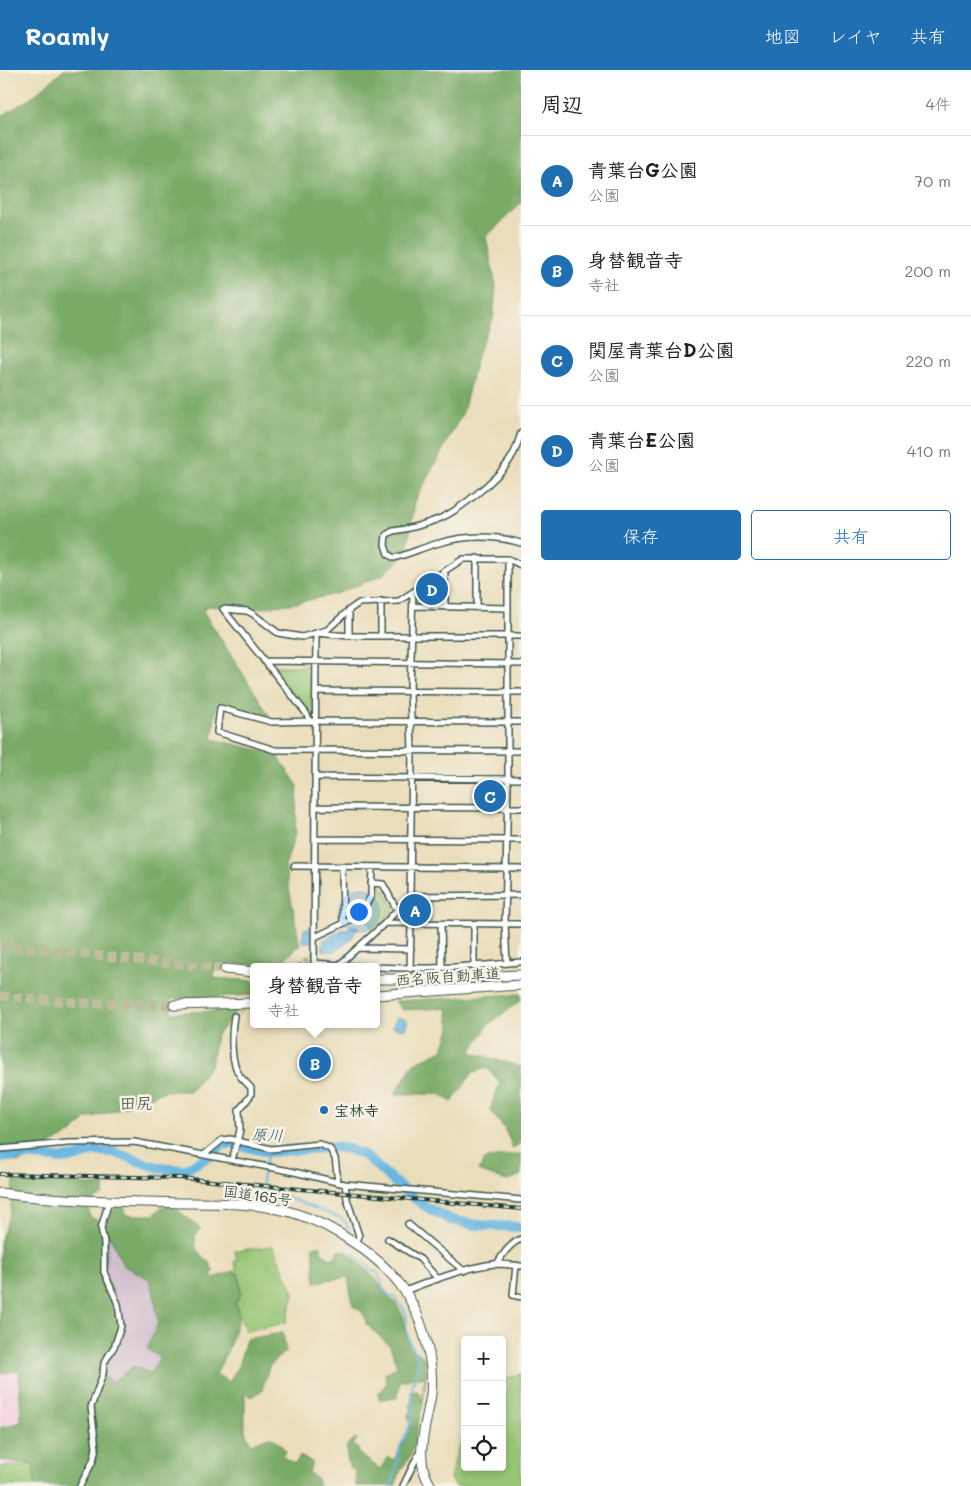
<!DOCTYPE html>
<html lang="ja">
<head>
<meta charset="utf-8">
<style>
  :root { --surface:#fff; --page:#f2f2f2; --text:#202124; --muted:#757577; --line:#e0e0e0; --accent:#1f6fb2 }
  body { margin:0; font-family:Mali,"Klee One",sans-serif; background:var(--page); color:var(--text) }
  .controls { position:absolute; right:15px; bottom:15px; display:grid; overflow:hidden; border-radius:5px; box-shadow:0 2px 8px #0003 }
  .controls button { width:45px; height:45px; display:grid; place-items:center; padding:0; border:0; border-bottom:1px solid var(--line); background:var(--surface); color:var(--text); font:25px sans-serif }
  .you { position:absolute; left:358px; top:841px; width:18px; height:18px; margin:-12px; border:4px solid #fff; border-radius:50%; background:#1a73e8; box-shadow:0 0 0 8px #1a73e833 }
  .badge { display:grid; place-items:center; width:32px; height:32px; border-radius:50%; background:var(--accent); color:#fff; font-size:16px; font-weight:700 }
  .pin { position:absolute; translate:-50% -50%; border:2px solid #fff; box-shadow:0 1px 5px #0006 }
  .popup { position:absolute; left:250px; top:893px; width:130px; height:65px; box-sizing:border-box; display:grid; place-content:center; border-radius:5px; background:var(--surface); filter:drop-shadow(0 1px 4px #0005); font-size:16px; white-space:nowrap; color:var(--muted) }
  .popup b { font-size:19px; color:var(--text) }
  .popup::after { content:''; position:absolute; left:50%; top:100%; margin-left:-10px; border:10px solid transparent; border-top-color:var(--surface) }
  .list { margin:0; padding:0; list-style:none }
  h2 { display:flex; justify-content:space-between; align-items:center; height:65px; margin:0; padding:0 20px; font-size:21px }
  h2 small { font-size:16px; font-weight:400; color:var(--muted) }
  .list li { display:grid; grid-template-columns:32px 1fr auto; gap:15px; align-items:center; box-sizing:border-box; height:90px; padding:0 20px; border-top:1px solid var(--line) }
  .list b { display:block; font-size:19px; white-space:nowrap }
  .list p { margin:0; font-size:16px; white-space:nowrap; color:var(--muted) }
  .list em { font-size:16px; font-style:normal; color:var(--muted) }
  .actions { display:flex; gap:10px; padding:15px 20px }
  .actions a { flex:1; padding:11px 0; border:1px solid var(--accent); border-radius:5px; text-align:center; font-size:18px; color:var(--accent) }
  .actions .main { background:var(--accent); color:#fff }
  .icon { flex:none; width:28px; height:28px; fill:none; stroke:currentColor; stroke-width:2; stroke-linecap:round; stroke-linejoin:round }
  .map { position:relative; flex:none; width:521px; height:1416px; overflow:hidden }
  header { display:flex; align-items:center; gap:30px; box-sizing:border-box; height:70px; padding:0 25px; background:var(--accent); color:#fff }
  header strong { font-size:24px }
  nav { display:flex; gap:28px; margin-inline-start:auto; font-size:18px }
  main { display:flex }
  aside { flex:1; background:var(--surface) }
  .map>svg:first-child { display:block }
  .built { fill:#f4cfdd }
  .industrial { fill:#d0bdcd }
  .green { fill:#97c574; stroke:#5b8154 }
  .forest { fill:#79aa66; stroke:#4c744d; fill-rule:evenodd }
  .water { fill:#68b6e2; stroke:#447a8b }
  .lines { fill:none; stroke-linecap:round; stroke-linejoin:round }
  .stream { stroke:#68b6e2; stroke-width:2 }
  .river { stroke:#68b6e2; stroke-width:10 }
  .street-tunnel { stroke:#c1bd9f; stroke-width:5; stroke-dasharray:5 2.5; stroke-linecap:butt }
  .highway-tunnel { stroke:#c1bd9f; stroke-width:9; stroke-dasharray:9 4.5; stroke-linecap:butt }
  .street-casing { stroke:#3d5548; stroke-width:8 }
  .highway-casing { stroke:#3d5548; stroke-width:11 }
  .street { stroke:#fff; stroke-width:5 }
  .highway { stroke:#fff; stroke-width:9 }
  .rail-casing { stroke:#1f3d34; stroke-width:4 }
  .rail { stroke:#f7f3e8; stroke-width:2; stroke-dasharray:5.5; stroke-linecap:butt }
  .poi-dot { fill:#1f6fb2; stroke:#f7f3e8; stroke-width:2 }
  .labels { text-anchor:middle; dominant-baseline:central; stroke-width:5; stroke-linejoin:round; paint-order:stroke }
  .street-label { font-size:15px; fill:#1f3d34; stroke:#f7f3e8 }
  .poi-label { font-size:15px; font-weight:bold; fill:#1f3d34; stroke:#f7f3e8; text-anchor:start }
  .neighbourhood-label { font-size:16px; font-weight:bold; fill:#5d5e57; stroke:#f7f3e8 }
  .water-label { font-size:16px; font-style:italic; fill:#315b60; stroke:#f7f3e8 }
</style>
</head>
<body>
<header>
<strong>Roamly</strong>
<nav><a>地図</a><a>レイヤ</a><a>共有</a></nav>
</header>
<main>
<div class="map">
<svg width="521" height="1416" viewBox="0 0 521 1416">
  <rect width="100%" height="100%" fill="#f7f3e8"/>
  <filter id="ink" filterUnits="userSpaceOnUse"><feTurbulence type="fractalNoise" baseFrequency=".02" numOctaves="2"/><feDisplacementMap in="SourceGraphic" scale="10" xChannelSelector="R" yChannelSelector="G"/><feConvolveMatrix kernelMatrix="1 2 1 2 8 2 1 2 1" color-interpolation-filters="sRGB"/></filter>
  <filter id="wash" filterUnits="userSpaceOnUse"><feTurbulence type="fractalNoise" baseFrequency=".0096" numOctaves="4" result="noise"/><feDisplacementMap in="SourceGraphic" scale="20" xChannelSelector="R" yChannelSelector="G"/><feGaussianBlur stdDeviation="1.12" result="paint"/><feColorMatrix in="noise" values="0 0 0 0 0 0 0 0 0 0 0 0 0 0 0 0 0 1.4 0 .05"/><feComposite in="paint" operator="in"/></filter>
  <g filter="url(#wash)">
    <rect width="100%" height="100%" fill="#eaddba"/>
    <path class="built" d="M19,1301L33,1394L35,1416H0V1303Z"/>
    <path class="industrial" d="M109,1163L123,1194L149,1209L154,1223L158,1253L147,1279L160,1287L150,1304L134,1297L112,1313L103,1304L104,1202Z"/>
    <path class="green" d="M442,506V533L439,536L416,535L414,532L415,524Z
      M274,596H310L313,600L312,642L308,643L271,598Z
      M499,710L504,716L500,735H477L478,711Z
      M373,815L382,816L396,839L373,861L363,843L374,826Z
      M410,828H431V852L388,851Z
      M273,1176L294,1223L286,1253L246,1261L239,1246L236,1233L241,1223L240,1211L234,1191L237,1190L235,1181Z
      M521,1304V1416H455L450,1409L457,1381L465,1363V1397H502V1310Z
      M33,1394L35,1416H0V1397Z"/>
    <path class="forest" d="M64,0H521V133L486,167L496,217L493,248L478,282L463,342L415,431L407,482L383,505L336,524L296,533L253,539L207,536L203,541L271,648L217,631L212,669L276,684L298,716L295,764L285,797L300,875L277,896L216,893L214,908L254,911V925L171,929V943L237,940L216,966L211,995L190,1021H165L114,1041L86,1049L73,1062L20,1092L0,1090V47L31,28Z
      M521,924V930L487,956L471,982L521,997V1073L513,1078L504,1058L490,1040L500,1012L487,998L473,1002L452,1032L440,1024H395L414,993L443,980L450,958L447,938L402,940L395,931Z
      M521,1084V1105L507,1111L478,1101L486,1088Z
      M14,1110L105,1116L103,1125L88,1133L90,1147L108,1154L115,1136L125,1137V1145H154L162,1136L174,1137L201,1159L195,1165L196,1179L208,1191L214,1202L211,1204L213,1208L235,1201L236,1204L238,1203L241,1222L236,1232L239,1246L228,1280L216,1304L229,1312L239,1294L246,1269L283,1263L286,1282L276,1289L269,1297L262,1320L252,1327L245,1323V1360L251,1374L269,1367L276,1370L286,1381L282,1385L287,1390L295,1394L300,1386L312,1392L309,1403L317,1409L319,1416H35L33,1394L0,1390V1358L21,1352L19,1301L0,1303V1172L10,1143ZM109,1164L123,1195L149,1209L154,1223L158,1253L147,1279L160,1287L150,1304L134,1296L111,1313L103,1304L108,1288L121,1256L112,1220L104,1202Z
      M313,1176H321V1182L333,1189L339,1181L346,1180L375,1208L388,1227L395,1232L404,1247L405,1259L409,1276L425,1288L426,1305L423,1333L411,1385L401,1400L395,1416H356L355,1400L350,1399L347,1387V1375L356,1368L357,1369L353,1375L359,1380L358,1383L380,1399L388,1387L394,1390L410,1360V1351L408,1346L412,1339L410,1337L412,1330L411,1322L417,1321L420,1325L422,1332L425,1306L400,1311L397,1328L379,1329L378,1322H383L382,1320L387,1312L385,1304L397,1296L390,1276L366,1254C366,1244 361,1240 353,1236L348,1207L315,1212Z"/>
    <path class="water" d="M356,855L358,858L350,870L334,882L322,880L324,870L340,861Z
      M310,858L311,872H302L304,859Z
      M397,947L407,950V956L404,959L392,957Z"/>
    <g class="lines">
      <path class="stream" d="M268,1082L262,1109L263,1118L340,1148L346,1153L349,1160
        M353,1184L378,1204L384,1219L388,1225L395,1228L403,1238L407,1247L406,1258L410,1273L418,1287V1296L412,1317L414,1335L411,1353L400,1377L392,1416"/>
      <path class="river" d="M0,1088L27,1085L62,1089L78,1087L93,1081L113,1082L159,1098L184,1100L204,1089L224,1074H233L268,1082L335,1077L348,1079L364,1085L408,1124L428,1138L451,1150L476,1155L521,1157"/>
    </g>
  </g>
  <g filter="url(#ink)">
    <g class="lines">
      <path class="street-tunnel" d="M298,897L314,884
        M234,946L250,934"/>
      <path class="highway-tunnel" d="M0,875L225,899
        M0,926L81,933L174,935"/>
      <defs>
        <path id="street" d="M521,363C518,372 516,381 511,388C500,407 461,439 441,448C426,454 408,459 393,461L386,465L385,475L388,484L394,488C409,484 424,477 439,473C467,465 494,465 521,473
          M477,488V538
          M445,501V537
          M413,536L508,538
          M349,540L359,533L399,531L463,489H508L521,495
          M381,566V531
          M264,591L521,594
          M316,621L521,622
          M310,651L306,643L223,539L247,541L253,544L278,563L302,567L327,560L349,540V566
          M521,652L315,651L272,652L220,638L217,662L275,680L521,681
          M315,707L521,709
          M315,737L521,738
          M315,769L521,770
          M294,796L521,798
          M342,797L343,853
          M371,813L383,814L397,840
          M410,826L521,825
          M385,853L521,854
          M474,854V896
          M441,855L442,898
          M315,867L359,846L371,826L372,797
          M358,878L411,879
          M507,893L505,854L508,709V489
          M339,895L385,853L410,826L412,681L410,622L413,522
          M366,897L314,893L316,563L349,566H521
          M376,897C425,900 473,896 521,892
          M410,899L411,854
          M0,1079L68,1073L134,1072L290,1101L345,1114L521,1130
          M205,1084L222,1070L230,1069L271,1079L320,1074L330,1079L335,1088L338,1112
          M232,1090L240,1060L239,1040L251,1025V1018C248,1014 243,1010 240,1006C230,992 231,963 234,946
          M345,1114L347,1129L359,1166L356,1175
          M408,1154L464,1201
          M388,1169L420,1189L438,1209
          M497,1194C502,1185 511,1173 521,1169
          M516,1195L513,1225L521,1227
          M405,1221C430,1211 466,1197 494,1194C503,1194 512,1195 521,1196
          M80,1416L93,1391L96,1378L91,1337L103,1304L104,1293L115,1275L121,1256L118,1234L104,1202V1172L101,1158L109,1131
          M403,1416L420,1381"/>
        <path id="highway" d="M225,899L254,902
          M376,909H432L521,905
          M376,925L521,915
          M174,935L254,933
          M0,1123C60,1131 121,1131 181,1133C218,1133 258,1132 294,1143C333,1155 384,1188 406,1223C414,1236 420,1250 424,1264C430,1284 433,1304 431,1324C427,1354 412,1388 431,1416"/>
      </defs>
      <use href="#street" class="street-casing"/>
      <use href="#highway" class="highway-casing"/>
      <use href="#street" class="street"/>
      <use href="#highway" class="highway"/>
      <defs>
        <path id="rail" d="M0,1104L179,1108L521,1139"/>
      </defs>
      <use href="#rail" class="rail-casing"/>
      <use href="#rail" class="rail"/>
    </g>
  </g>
  <circle class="poi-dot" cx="324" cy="1040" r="5"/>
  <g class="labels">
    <g class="street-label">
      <text transform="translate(448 906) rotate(-4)">西名阪自動車道</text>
      <text transform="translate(258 1125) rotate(8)">国道165号</text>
    </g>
    <g class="poi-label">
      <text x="334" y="1040">宝林寺</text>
    </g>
    <g class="neighbourhood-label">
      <text x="136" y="1032">田尻</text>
    </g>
    <g class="water-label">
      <text transform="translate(267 1064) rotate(3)">原川</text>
    </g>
  </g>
</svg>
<div class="controls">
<button>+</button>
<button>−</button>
<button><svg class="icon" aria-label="locate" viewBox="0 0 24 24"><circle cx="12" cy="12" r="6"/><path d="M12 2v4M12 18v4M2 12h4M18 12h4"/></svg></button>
</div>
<div class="you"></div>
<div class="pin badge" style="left:415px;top:840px">A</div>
<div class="pin badge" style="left:315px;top:993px">B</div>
<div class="popup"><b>身替観音寺</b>寺社</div>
<div class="pin badge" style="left:490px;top:726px">C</div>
<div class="pin badge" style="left:432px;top:519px">D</div>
</div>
<aside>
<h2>周辺<small>4件</small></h2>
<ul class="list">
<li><span class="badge">A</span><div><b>青葉台G公園</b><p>公園</p></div><em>70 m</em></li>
<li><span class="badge">B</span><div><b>身替観音寺</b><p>寺社</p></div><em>200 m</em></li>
<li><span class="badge">C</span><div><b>関屋青葉台D公園</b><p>公園</p></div><em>220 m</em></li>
<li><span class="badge">D</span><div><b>青葉台E公園</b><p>公園</p></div><em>410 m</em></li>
</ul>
<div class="actions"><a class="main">保存</a><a>共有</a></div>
</aside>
</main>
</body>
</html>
